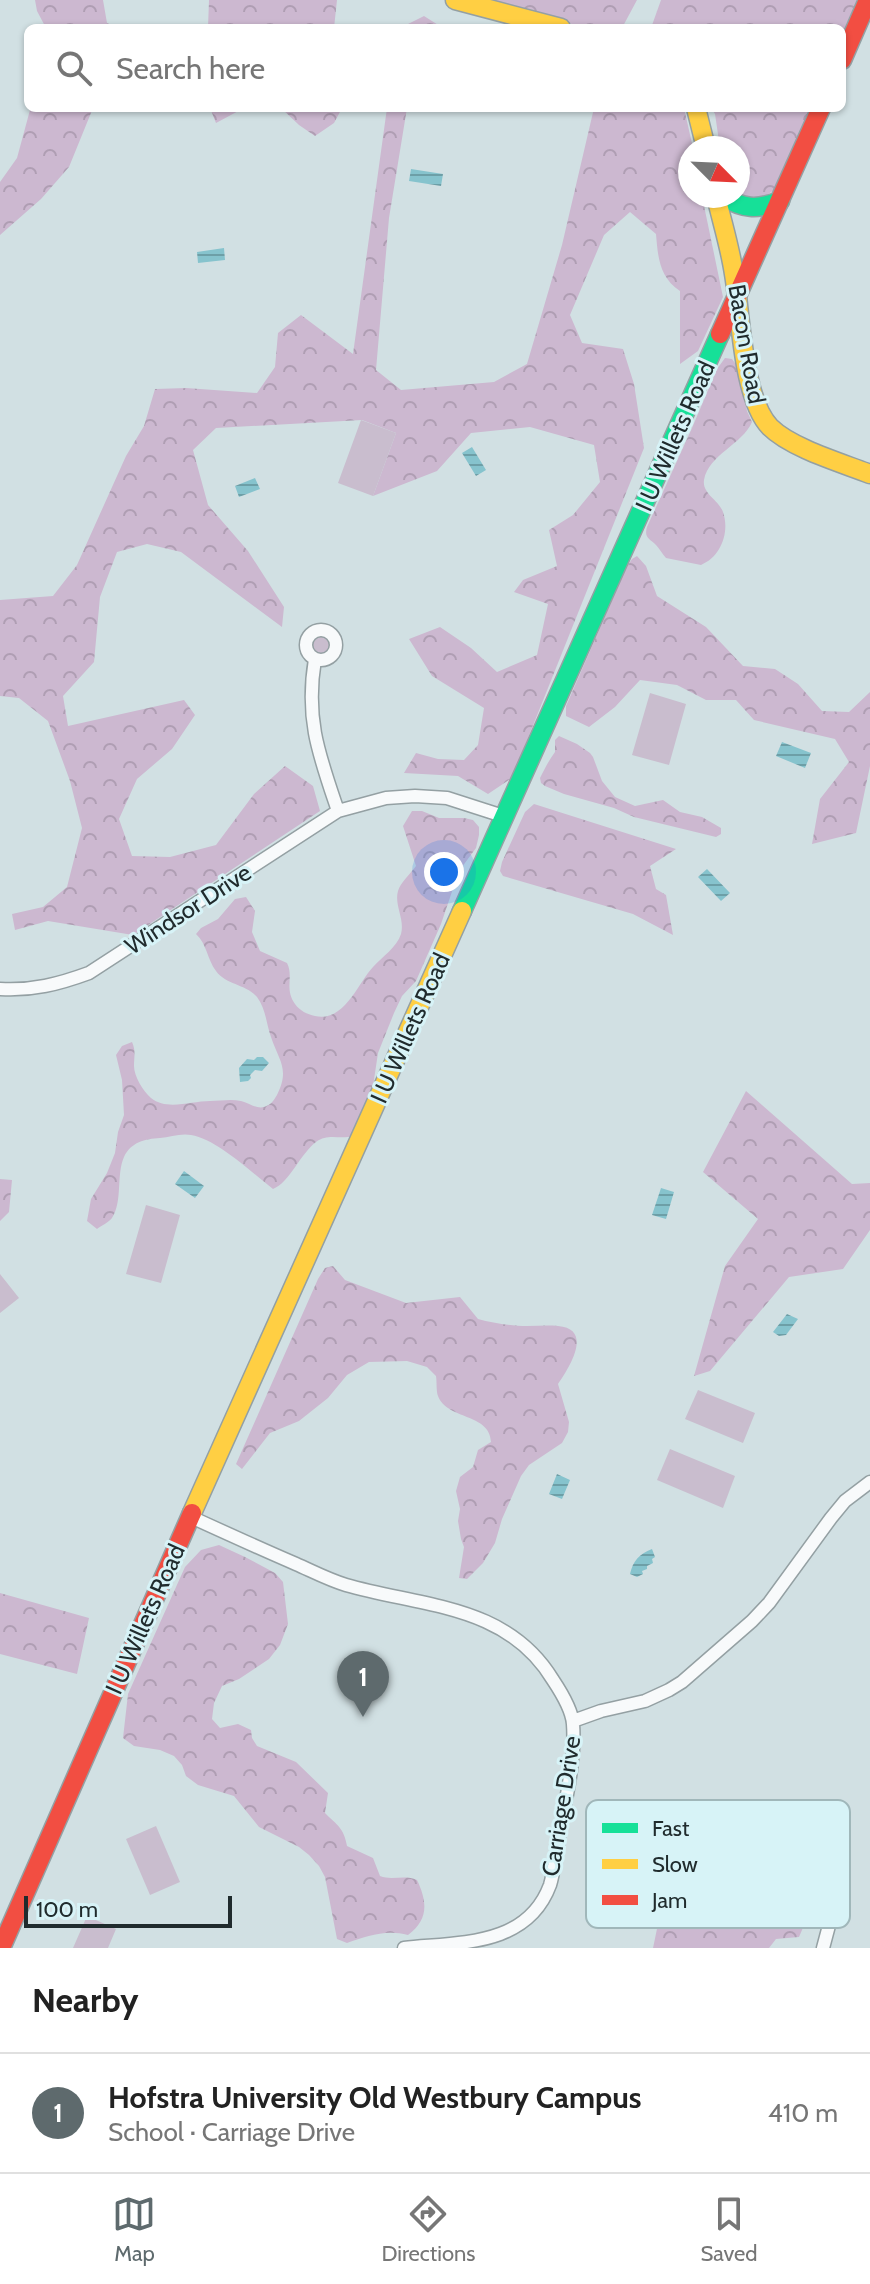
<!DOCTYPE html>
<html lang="en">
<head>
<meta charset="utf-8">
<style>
  :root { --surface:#fff; --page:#f6f6f6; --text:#222; --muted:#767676; --line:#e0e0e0; --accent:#5e6a6d }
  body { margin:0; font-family:Cabin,sans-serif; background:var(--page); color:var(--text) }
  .compass { position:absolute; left:678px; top:136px; width:72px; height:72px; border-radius:50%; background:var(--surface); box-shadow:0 2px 6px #0004; rotate:114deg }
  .scale { position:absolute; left:24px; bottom:20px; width:208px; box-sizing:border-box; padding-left:8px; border:4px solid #202b2d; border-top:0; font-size:22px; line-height:28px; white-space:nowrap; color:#202b2d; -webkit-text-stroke:6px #d7f3f7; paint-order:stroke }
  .you { position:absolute; left:444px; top:872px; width:28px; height:28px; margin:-20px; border:6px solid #fff; border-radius:50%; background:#1a73e8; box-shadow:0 0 0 12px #1a73e833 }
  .badge { display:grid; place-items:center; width:52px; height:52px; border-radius:50%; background:var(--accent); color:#fff; font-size:26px; font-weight:700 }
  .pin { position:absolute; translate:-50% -66px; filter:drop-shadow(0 2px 4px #0008) }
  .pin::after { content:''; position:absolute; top:42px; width:28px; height:24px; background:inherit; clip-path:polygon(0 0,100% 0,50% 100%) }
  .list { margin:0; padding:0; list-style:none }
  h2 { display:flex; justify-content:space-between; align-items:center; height:104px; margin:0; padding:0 32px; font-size:34px }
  h2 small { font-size:26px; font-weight:400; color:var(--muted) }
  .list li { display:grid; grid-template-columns:52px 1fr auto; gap:24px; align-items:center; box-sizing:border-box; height:120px; padding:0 32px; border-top:2px solid var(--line) }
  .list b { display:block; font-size:30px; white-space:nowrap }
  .list p { margin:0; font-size:26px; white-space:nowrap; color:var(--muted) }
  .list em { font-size:26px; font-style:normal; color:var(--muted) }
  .icon { flex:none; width:44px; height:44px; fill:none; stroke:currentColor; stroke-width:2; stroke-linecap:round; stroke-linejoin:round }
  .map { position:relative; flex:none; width:870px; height:1948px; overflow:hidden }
  .search { position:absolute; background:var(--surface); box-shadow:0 2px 6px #0004; left:24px; right:24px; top:24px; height:88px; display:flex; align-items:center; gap:20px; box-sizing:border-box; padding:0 28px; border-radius:12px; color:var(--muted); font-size:30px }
  .sheet { height:224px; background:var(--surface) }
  nav { display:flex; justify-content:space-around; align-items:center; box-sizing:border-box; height:112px; border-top:2px solid var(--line); background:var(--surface); font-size:22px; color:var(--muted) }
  nav a { display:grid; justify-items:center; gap:4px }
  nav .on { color:var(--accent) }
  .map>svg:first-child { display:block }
  .grass { fill:url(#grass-tufts) }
  .forest { fill:url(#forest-crowns) }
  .park { fill:#c9bdce }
  .water { fill:url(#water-rules) }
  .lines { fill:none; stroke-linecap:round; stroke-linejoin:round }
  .street-casing { stroke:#94a0a3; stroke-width:15 }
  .fast-casing { stroke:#94a0a3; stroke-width:21 }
  .slow-casing { stroke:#94a0a3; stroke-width:21 }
  .jam-casing { stroke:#94a0a3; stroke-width:21 }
  .street { stroke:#f8fafb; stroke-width:12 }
  .fast { stroke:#16e098; stroke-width:18 }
  .slow { stroke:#ffcf43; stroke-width:18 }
  .jam { stroke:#f24e42; stroke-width:18 }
  .labels { text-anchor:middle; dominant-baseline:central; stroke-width:6; stroke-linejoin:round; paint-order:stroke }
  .street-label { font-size:24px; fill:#202b2d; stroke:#d7f3f7 }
  .key { fill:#d7f3f7; stroke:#a0b7ba; stroke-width:2 }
  .key-label { font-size:22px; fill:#202b2d }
</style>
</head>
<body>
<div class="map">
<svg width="870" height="1948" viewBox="0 0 870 1948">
  <defs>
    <pattern id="grass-tufts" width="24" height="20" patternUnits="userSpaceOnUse" patternTransform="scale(2)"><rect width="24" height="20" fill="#c9bdce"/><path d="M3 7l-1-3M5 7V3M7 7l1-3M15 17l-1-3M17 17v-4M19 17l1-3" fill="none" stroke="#aca3b1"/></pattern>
    <pattern id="forest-crowns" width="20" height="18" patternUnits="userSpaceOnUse" patternTransform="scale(2)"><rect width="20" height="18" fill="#ccb8d0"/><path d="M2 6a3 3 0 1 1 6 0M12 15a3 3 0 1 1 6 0" fill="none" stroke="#af9eb3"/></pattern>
    <pattern id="water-rules" width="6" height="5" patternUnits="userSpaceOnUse" patternTransform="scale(2)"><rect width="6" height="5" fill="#86c3cd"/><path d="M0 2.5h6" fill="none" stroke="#6d9fa7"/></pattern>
  </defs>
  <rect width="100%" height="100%" fill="#d1e0e3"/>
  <path class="grass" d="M310 645a11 11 0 1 1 22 0a11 11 0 1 1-22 0Z"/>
  <path class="forest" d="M35,0H103L107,23L118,28H46L37,11Z
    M209,0H337L334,28H208Z
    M492,0H637L622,28H585Z
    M661,0H857L842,34V28H651Z
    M424,16L443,28H400Z
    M33,108H93L69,167L41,199L0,235V182L17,158L30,110Z
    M210,108H244L216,123Z
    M281,108H341V110L334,123L315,136L299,125Z
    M387,108H407L389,218L376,370L401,390L494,382L527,364L562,245L594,108H684L693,148H690V196H702L723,297L698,351L680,364V291C659,277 658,257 656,234L630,212L604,235L570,315L582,343L623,349L634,384L644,448L512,778L488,794L458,776L404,773L416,753L438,759L464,760L478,745L484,708L432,676L409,639L440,627L471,648L497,672L537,655L548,604L514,592L523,580L557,566L549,530L573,515L600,482L594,445L530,427L471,433L437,471L373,496L396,433L362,420L216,428L193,450L208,505L248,551L284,607L282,627L181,552L147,544L117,552L100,597L94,662L63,696L68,726L184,700L195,715L172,749L137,779L119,819L132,856L170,857L216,845L254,794L285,766L313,786L320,811L133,935L48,921L15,930L12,914L43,907L67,887L82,828L70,781L48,721L19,698L0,696V600L53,596L77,565L126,456L144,426L155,389L186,388L257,393L275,367L278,333L301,315L353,354Z
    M711,108H810L774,190L760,200L745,197L738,190V148H720L715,114Z
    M725,358L732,359L740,370L747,411L752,422C742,445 709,454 704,480C702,494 719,500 723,512C730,532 721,557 701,565L666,558C662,554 660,549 656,545C649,538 644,538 647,527L692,428L717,369Z
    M637,556L646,566L657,596L706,627L743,666L775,669L798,684L822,711L849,712L870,692V766L856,833L812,844L820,799L849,762L835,739L754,720L736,700H706L677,685L640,680L615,707L589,727L566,716V706L626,568L632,559Z
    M559,736L577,744L590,753L593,757L602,781L615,797L635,806L663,800L680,812L702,817L721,828V834L716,837L634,817L614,808L564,794L545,786L541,783L540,778C545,768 549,760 555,752V740Z
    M534,804L676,849L650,866L656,889L666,895L673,935L633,914L503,876L500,871L502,862L525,812Z
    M412,811H422L439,818H464L473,820L479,827V835L476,848L459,871L441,924L416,981L402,996L394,1013L378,1053L372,1093L353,1136C340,1140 328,1133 316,1142C301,1153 289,1183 273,1189C252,1173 217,1139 191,1135C181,1133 170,1137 160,1138C145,1139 131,1142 124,1157C116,1175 123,1201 112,1218C109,1222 101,1226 97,1229L87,1221L91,1199L107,1173L115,1153L118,1132L124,1115L122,1080L116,1055L122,1046L132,1042C136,1051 134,1056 134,1066C134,1076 143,1091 151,1098C167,1111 191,1101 210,1101C220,1101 231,1099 241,1101C249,1103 256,1109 264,1107C271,1105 274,1100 277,1095C290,1069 279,1061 271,1037C266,1023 266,1009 257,997C246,984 226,985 216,971C207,959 207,944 196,934L201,928L218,919L235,899L246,897L255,911L252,932L260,951L287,963C294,977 284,988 295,1004C300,1011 307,1014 315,1016C344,1023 358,983 373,967C382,957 397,947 401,934C405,919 394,905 398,891C400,883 411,873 416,866L403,826Z
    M746,1091L852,1184L870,1183V1230L843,1269L789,1277L710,1371L694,1376L725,1266L758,1219L703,1172Z
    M0,1179L12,1180L9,1212L0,1221Z
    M333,1266L345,1280L406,1303L460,1297L478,1319C493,1323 511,1326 527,1326C537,1326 548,1325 558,1326C594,1329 569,1368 558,1384L569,1422L568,1432L562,1443L529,1465L521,1476L502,1519L495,1543L483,1563L467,1579L459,1578L464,1547L461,1539L458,1521L460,1509L456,1491L460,1477L473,1467L478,1450L491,1442C490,1413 447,1420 438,1396C436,1391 437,1382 436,1376L427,1367L407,1361L369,1362L347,1375L328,1398L299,1421L270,1433L242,1469L236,1464L318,1279L325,1268Z
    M219,1545L245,1557L275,1573L283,1582L288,1624L280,1645L269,1659L239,1679L222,1686L214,1703L212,1719L220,1728L238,1724L251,1730L252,1738L257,1746L296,1762L328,1793L325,1813C337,1825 344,1828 347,1846L373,1858L380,1876C393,1881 404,1874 417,1880C428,1903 428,1920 408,1935C386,1929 367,1936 347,1943L337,1939L325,1877L319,1866L309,1855L299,1847L259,1827L234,1796L198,1785L186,1776L182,1765L174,1756L160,1750L134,1746L123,1738L128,1694L185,1567L201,1550Z
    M0,1593L89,1618L77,1674L0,1654Z
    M738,1883L794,1902L808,1916L799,1937L776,1939L769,1948H653L658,1924L684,1920L722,1921Z"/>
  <path class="park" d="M361,420L396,433L373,496L338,483Z
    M650,693L686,704L669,765L632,755Z
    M146,1205L180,1215L161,1283L126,1274Z
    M0,1274L19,1298L0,1313Z
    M698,1390L755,1413L743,1443L685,1419Z
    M670,1449L735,1476L723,1508L657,1480Z
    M156,1826L180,1882L150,1895L126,1839Z
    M87,1916L116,1929L108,1948H73Z"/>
  <path class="water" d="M411,169L443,174L441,186L409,181Z
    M224,248L225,260L198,263L197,252Z
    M472,447L486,470L476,476L462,453Z
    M255,478L260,489L239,497L235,486Z
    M782,742L811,753L805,768L776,756Z
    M707,869L730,893L721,901L698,877Z
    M257,1057H263L269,1063L262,1071L255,1070L250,1075L251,1078L248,1081L240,1082L239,1068L247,1059L254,1060Z
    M184,1171L204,1186L195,1198L175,1184Z
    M661,1188L674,1192L666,1219L652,1215Z
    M787,1314L798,1319L786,1335L779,1336L773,1332Z
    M557,1474L570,1480L562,1499L549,1494Z
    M652,1549L655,1557L652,1559L653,1563L647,1566V1569L642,1571L643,1574L637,1577L630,1574C633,1561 639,1554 652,1549Z"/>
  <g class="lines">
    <defs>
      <path id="street" d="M306 645a15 15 0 1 1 30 0a15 15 0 1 1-30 0Z
        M315,659C305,719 319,755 338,811
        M0,989C32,991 59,984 89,973L338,811L386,798L415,796L447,798L503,816
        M191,1517C226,1533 261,1549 296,1564C312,1571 329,1580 346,1585C423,1607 507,1604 553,1680C561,1692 572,1710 573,1724C576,1763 564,1805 558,1844C555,1857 554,1872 550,1885C527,1947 459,1942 404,1948
        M573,1721L601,1711L645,1701L669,1690L682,1682L752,1621L769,1603L831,1518L845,1501L870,1482
        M823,1948L835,1903"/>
      <path id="fast" d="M722,196C743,209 757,210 780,201
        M462,911L720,334"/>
      <path id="slow" d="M455,0L561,28
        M696,108L706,148
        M716,196C722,222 730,247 734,274C741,314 742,398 770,427C791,448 842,463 870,474
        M192,1513L462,911"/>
      <path id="jam" d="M842,60L868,0
        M720,334L821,108
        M1,1948L192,1513"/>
    </defs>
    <use href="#street" class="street-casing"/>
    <use href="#fast" class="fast-casing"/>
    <use href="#slow" class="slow-casing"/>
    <use href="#jam" class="jam-casing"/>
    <use href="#street" class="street"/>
    <use href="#fast" class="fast"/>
    <use href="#slow" class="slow"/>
    <use href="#jam" class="jam"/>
  </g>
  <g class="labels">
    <g class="street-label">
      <text transform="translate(747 344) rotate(80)">Bacon Road</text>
      <text transform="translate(675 436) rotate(-66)">I U Willets Road</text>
      <text transform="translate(188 909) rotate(-33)">Windsor Drive</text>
      <text transform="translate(410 1028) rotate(-66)">I U Willets Road</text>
      <text transform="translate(145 1619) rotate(-66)">I U Willets Road</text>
      <text transform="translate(561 1806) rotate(-81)">Carriage Drive</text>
    </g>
  </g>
  <rect x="586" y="1800" width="264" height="128" rx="12" class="key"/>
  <rect x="602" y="1823" width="36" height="10" fill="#16e098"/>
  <rect x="602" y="1859" width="36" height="10" fill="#ffcf43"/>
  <rect x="602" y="1895" width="36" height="10" fill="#f24e42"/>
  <g class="key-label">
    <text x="652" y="1836">Fast</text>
    <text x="652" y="1872">Slow</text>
    <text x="652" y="1908">Jam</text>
  </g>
</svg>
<svg class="compass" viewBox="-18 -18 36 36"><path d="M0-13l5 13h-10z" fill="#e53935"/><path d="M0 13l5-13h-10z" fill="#767676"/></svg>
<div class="scale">100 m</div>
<div class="you"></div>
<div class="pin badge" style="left:363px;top:1717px">1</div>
<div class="search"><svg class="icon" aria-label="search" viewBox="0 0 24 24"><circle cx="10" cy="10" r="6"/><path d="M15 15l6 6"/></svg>Search here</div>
</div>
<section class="sheet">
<h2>Nearby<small></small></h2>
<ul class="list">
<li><span class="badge">1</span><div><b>Hofstra University Old Westbury Campus</b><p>School · Carriage Drive</p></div><em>410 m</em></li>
</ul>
</section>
<nav>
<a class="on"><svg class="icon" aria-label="map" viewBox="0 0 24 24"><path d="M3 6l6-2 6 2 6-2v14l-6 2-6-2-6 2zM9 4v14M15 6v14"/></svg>Map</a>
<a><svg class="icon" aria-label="directions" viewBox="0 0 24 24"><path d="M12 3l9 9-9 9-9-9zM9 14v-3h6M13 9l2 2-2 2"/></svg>Directions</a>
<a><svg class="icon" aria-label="saved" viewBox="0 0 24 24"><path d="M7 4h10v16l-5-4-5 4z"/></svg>Saved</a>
</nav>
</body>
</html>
